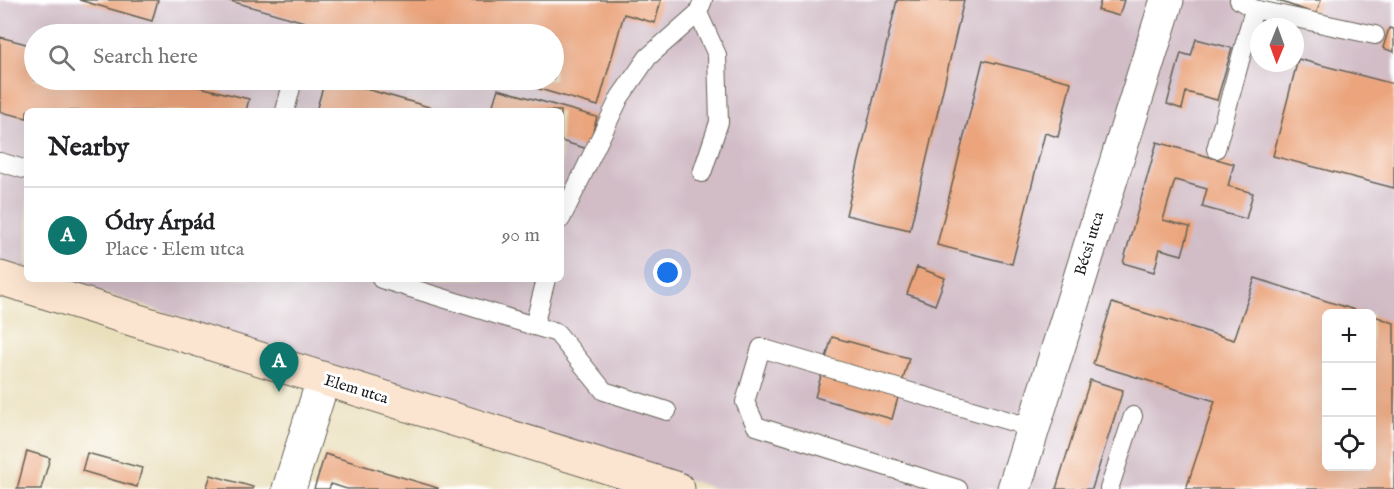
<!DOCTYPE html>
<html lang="en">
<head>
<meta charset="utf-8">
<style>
  :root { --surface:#fff; --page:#f6f6f6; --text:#202124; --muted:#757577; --line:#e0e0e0; --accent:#0f766e }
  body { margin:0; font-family:"IM FELL English",serif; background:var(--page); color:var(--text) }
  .controls { position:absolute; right:18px; bottom:18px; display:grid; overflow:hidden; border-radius:9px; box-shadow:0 6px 24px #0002 }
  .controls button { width:54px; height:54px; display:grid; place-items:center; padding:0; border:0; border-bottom:2px solid var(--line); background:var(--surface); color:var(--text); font:30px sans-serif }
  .compass { position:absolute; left:1250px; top:18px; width:54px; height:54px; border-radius:50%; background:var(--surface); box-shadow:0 6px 24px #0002; rotate:181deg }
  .you { position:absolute; left:668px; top:273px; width:21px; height:21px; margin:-15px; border:4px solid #fff; border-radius:50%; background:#1a73e8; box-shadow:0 0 0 9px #1a73e833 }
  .badge { display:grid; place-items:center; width:39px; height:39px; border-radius:50%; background:var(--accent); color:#fff; font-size:20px; font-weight:700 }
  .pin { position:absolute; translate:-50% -50px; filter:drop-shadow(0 2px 3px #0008) }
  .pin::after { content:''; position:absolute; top:32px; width:21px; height:18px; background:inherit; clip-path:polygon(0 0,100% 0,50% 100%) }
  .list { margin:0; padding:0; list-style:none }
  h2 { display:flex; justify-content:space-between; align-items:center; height:78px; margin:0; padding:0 24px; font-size:26px }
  h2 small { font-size:20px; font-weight:400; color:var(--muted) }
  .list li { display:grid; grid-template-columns:39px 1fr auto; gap:18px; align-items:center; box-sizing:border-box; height:96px; padding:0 24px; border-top:2px solid var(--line) }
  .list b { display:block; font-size:22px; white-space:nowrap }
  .list p { margin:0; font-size:20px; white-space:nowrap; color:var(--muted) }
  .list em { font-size:20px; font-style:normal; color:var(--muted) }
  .icon { flex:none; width:33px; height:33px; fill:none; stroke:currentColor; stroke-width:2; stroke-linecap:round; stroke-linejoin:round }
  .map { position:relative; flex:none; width:1394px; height:489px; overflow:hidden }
  .search { position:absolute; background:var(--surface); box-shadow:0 6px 24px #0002; left:24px; top:24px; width:540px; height:66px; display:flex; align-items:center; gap:15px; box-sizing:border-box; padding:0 21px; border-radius:33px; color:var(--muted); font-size:22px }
  .panel { position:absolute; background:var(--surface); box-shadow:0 6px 24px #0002; left:24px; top:108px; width:540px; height:174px; border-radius:9px }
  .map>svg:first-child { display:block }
  .industrial { fill:#d2bdc7; fill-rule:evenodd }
  .building { fill:#eba47b }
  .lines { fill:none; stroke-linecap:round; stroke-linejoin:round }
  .lane-casing { stroke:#646054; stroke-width:20 }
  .street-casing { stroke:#646054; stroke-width:35 }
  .secondary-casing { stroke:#646054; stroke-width:35 }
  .lane { stroke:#fff; stroke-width:18 }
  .street { stroke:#fff; stroke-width:33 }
  .secondary { stroke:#fce5d0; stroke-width:33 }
  .labels { text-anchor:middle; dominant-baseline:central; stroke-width:6; stroke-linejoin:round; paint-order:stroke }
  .street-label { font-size:16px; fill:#1c1c1c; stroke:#fff }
</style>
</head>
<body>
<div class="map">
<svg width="1394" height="489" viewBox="0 0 1394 489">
  <rect width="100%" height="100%" fill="#fff"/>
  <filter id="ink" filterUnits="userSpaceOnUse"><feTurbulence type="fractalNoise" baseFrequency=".0167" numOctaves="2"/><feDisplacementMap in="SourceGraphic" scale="12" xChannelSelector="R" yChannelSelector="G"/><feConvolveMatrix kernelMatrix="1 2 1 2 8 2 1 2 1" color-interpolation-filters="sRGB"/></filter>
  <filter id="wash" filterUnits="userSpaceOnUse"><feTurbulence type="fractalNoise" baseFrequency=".008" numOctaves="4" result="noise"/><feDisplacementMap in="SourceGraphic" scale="24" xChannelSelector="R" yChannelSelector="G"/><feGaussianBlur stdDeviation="1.35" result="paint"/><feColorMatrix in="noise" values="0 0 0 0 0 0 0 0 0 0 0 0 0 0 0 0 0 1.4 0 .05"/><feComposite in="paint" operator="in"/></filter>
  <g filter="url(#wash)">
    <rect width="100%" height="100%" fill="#eadfbb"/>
    <path class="industrial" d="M0,0H1394V489H717L60,279H561V111H27V268L0,260ZM1259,27H1295V63H1259ZM34,34H554V80H34ZM1326,314H1372V466H1326Z"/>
    <g id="blocks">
      <path class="building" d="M79,0H158L152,21Z
        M227,0H661L655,23L624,14L598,106L508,80H554V34H347Z
        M897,0H964L910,230L846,215Z
        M1101,0H1124L1119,16L1098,10Z
        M1276,0H1321L1316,14Z
        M1389,28L1394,29V52L1383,48Z
        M0,37L34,46V80H171L249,99L246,111H27V118L0,112Z
        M1196,39L1232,48L1217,100L1186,92L1182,109L1167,104L1181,53L1191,56Z
        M1298,59L1394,84V188L1273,156Z
        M983,60L1071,82L1058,137L1045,133L1012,264L937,245Z
        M325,80H335L443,111H316Z
        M498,89L597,117L588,149L561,141V111H491Z
        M1157,142L1234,164L1228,186L1253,193L1246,219L1202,207L1207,189L1175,180L1163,220L1190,227L1182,255L1160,249L1154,272L1123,263Z
        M917,267L945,278L935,305L907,294Z
        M1255,278L1364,313L1326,314V466H1372V315L1394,323V489H1186L1215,401L1093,364L1112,303L1234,340Z
        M832,337L909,358L892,419L815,397Z
        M1090,380L1123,390L1092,489H1056Z
        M27,451L50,458L41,489H17Z
        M87,453L142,468L137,487L82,471Z
        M325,454L438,488V489H347L331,484L329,489H314Z
        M211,475L253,487V489H206Z"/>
    </g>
  </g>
  <g filter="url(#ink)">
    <use href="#blocks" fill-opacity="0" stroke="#646054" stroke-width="1.5"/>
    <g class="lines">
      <defs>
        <path id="lane" d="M1239,0L1254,9L1375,35
          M285,111L293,80
          M1216,149L1254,9
          M0,162L27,170
          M702,173L719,122L717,55L698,13L703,0
          M561,219L620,97L648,57L698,13
          M381,279L557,333L604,391L667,411
          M534,326L546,279
          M958,489L756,426L745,402L761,348L1033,428
          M1109,489L1133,416"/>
        <path id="street" d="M289,489L323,380
          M1014,489L1167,0"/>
        <path id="secondary" d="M0,278L678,489"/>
      </defs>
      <use href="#lane" class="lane-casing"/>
      <use href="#street" class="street-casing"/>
      <use href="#secondary" class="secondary-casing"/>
      <use href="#lane" class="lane"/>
      <use href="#street" class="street"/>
      <use href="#secondary" class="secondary"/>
    </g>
  </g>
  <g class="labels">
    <g class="street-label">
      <text transform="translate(1090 244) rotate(-73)">Bécsi utca</text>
      <text transform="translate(356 390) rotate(17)">Elem utca</text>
    </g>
  </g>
</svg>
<div class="controls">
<button>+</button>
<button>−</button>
<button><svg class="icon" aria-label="locate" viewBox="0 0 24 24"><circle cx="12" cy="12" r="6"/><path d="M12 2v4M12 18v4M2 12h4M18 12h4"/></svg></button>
</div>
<svg class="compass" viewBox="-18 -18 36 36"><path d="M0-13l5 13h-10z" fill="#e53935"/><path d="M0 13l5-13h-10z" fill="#757577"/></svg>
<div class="you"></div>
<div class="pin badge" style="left:279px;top:392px">A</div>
<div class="search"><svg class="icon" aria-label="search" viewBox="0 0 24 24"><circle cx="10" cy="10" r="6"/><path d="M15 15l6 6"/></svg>Search here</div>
<section class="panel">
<h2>Nearby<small></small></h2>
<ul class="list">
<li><span class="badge">A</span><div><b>Ódry Árpád</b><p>Place · Elem utca</p></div><em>90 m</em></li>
</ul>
</section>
</div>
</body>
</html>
